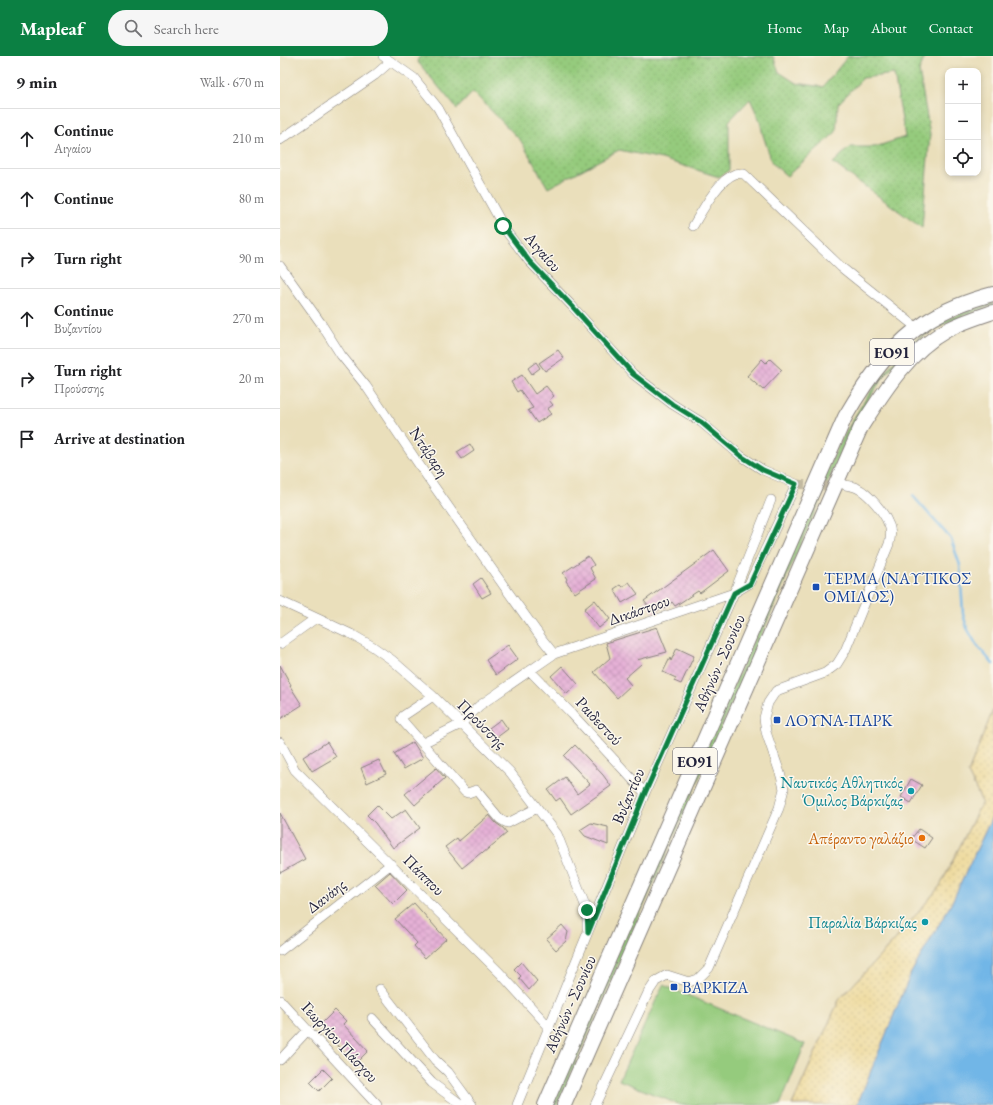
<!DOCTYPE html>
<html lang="en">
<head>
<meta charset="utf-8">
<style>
  :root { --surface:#fff; --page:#f6f6f6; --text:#202124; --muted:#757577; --line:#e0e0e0; --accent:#0b8043 }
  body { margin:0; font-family:"EB Garamond",serif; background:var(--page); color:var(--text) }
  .controls { position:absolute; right:12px; top:12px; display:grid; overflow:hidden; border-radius:8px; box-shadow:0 2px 6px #0003 }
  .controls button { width:36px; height:36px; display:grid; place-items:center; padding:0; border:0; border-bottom:1px solid var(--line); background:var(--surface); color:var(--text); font:20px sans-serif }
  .stop { position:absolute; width:12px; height:12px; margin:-9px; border:3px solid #0b8043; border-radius:50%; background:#fff }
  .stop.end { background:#0b8043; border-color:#fff; box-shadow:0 1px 4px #0008 }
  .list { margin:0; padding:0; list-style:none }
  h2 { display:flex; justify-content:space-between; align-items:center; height:52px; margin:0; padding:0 16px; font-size:17px }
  h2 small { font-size:13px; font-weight:400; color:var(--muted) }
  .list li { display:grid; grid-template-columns:26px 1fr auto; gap:12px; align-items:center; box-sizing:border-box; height:60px; padding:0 16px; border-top:1px solid var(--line) }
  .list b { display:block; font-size:15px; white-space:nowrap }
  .list p { margin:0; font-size:13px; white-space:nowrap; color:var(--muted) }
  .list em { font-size:13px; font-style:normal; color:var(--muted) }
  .icon { flex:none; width:22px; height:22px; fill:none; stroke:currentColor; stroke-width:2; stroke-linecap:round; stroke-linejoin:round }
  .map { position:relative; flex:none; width:713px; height:1049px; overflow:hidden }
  header { display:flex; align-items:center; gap:24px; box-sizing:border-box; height:56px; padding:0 20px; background:var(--accent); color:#fff }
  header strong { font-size:19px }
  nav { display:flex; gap:22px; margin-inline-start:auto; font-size:14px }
  .search { width:280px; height:36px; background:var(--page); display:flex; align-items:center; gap:10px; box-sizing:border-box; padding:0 14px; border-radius:22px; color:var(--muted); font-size:15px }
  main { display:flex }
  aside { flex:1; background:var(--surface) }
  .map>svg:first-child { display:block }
  .grass { fill:url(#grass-dots); stroke:#5c765c }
  .sand { fill:url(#sand-dots); stroke:#887e6c }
  .pitch { fill:#95cb7d; stroke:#5c765c }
  .water { fill:#71b6e7; stroke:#4a6c91 }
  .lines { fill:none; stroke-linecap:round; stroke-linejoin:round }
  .stream { stroke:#71b6e7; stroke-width:2.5 }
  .building { fill:url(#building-cross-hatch) }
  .minor-tunnel { stroke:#c2b9a1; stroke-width:9; stroke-dasharray:9 4.5; stroke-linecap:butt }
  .minor-casing { stroke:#86807b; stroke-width:10 }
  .primary-casing { stroke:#86807b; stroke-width:16 }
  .minor { stroke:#fff; stroke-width:9 }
  .primary { stroke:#fff; stroke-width:14 }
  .route { stroke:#0b8043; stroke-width:5 }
  .transit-dot { fill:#1a4fb4; stroke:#fbf7ec; stroke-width:1.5 }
  .culture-dot { fill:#0f9aa8; stroke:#fbf7ec; stroke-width:1.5 }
  .food-dot { fill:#e8710a; stroke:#fbf7ec; stroke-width:1.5 }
  .labels { text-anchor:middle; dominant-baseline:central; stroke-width:3; stroke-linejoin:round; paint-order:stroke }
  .shield { fill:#fbf7ec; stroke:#636270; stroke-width:1 }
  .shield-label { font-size:15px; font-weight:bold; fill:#22223b }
  .street-label { font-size:16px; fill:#22223b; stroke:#fbf7ec }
  .transit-label { font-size:16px; fill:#164399; stroke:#fbf7ec; text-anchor:start }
  .culture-label { font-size:16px; fill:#0d838f; stroke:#fbf7ec; text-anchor:end }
  .food-label { font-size:16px; fill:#c56008; stroke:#fbf7ec; text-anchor:end }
</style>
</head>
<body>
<header>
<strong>Mapleaf</strong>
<div class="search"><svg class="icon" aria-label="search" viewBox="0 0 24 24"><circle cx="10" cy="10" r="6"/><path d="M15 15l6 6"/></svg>Search here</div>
<nav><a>Home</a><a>Map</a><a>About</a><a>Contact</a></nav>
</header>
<main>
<aside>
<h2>9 min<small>Walk · 670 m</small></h2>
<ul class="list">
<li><svg class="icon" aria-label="ahead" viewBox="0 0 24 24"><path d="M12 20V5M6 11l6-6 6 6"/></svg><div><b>Continue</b><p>Αιγαίου</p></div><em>210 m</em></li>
<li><svg class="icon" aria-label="ahead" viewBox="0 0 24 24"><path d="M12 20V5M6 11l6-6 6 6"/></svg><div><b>Continue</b></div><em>80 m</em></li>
<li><svg class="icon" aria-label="right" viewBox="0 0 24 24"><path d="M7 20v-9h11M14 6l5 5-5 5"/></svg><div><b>Turn right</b></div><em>90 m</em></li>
<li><svg class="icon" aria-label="ahead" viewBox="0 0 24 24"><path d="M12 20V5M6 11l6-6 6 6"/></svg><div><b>Continue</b><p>Βυζαντίου</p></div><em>270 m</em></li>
<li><svg class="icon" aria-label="right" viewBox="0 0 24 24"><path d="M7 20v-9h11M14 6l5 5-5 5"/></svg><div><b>Turn right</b><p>Προύσσης</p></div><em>20 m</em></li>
<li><svg class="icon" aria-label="arrive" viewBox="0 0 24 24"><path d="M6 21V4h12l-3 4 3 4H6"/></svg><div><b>Arrive at destination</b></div></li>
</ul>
</aside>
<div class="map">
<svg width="713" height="1049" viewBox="0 0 713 1049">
  <defs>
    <pattern id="grass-dots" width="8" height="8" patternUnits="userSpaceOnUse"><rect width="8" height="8" fill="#95cb7d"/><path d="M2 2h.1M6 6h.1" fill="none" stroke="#80ae6d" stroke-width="1.8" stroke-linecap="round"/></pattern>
    <pattern id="sand-dots" width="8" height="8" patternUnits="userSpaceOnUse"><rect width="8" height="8" fill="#eeda9e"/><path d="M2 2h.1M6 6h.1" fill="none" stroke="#ccbb89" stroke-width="1.8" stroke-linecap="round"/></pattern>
    <pattern id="building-cross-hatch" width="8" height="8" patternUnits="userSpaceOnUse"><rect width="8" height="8" fill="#e5b0d6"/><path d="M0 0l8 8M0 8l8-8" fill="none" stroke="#c497b9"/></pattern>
  </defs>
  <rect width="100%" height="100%" fill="#fbf7ec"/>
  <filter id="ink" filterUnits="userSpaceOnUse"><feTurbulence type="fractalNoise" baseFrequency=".025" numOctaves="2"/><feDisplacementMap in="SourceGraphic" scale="8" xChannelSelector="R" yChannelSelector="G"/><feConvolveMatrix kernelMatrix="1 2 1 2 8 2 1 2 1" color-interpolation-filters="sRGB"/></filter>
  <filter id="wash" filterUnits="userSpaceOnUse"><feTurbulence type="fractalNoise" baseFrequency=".012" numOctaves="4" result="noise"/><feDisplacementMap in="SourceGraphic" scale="16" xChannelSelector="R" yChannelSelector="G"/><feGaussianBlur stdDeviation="0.9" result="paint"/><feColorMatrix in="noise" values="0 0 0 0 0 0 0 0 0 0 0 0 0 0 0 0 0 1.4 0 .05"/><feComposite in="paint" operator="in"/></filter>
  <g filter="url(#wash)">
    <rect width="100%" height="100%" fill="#eadfbb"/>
    <path class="grass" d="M140,0H493L499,16L516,27L543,31L568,0H645L639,15L650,78L642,172L553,107L570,91H595L625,81L614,18L583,22L558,48L556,76L507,120L492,107L483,79L480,65L470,43L449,65V114L439,121L382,103L339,94L268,132L241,85L193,36L177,53L137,5Z
      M713,247V249C696,255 678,261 662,269C620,290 595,332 572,370L277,1049H271L556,395C581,347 610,297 659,268C675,258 695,253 713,247Z"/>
    <path class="sand" d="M713,654V759L671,848L631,917L577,1049H512L559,944L614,885L660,830L702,746L688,717Z"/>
    <path class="pitch" d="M383,929L525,988L500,1049H400L339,1024Z"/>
    <path class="water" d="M713,759V1049H577L631,917L671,848Z"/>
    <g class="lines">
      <path class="stream" d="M633,440L671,483L680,509L683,558L687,572L696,588L713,608"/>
    </g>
    <g id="blocks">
      <path class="building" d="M278,294L284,302L265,315L259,307Z
        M482,303L486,307L490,303L502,314L483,334L467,320Z
        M256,306L260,312L252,318L248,312Z
        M242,319L255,338L266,330L274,340L269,344L273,349L267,353L271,358L257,367L248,354L253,352L240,334L237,336L231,326Z
        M190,388L194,395L182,403L177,396Z
        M434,494L449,515L420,537L418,535L395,550L392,546L384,553L383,551L374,557L364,545Z
        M308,500L314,509L310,512L316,523L295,537L286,525L287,523L283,517Z
        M201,522L211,537L202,542L193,528Z
        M349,526L358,538L342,547L334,533L340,529L342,531Z
        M315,544L330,563L319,572L304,553Z
        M377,571L387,596L357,604L361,608L345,622L351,629L337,642L314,616L330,602L326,587Z
        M228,589L238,603L216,619L206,604Z
        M397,592L414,600L401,628L394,625L396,622L383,616L390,602L391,605Z
        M0,609L11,629L10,630L22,649L0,663Z
        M282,610L298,628L287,638L271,620Z
        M221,663L228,673L216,682L209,672Z
        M47,686L56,701L32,715L23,701Z
        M133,686L143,702L124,713L114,698Z
        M295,689L323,719L331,730L291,758L280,742L276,745L268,734L285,721L297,738L310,728L284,700Z
        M99,704L106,718L87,727L81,712Z
        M156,712L165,722L135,749L125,738Z
        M631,723L642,729L631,747L621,741Z
        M97,749L111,763L126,753L140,772L113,792L95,767L87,759Z
        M0,757L25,803L0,817Z
        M209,759L216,767L223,772L227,777L203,797L202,796L182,812L165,791L177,782L179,785Z
        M311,767L328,771V789L305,780L300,774Z
        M639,773L652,782L645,792L631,783Z
        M110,816L127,834L113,848L95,829Z
        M134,847L166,883L145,902L134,890L137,887L115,863Z
        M282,869L288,876L286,885L276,894L266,883Z
        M241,906L257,925L249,934L239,922L241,920L234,913Z
        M55,954L66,965L63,968L88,995L75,1008L55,987L57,985L40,969Z
        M43,1013L52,1022L39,1035L30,1026Z"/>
    </g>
  </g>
  <g filter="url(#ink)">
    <use href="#blocks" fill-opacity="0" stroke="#86807b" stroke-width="1"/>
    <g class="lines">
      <path class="minor-tunnel" d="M516,428L541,430L558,429"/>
      <defs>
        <path id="minor" d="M103,0L134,22L158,52L226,175L249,205L292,250L353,318L392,348L421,366L461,400L483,414L516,428L469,528L454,537L274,598L199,650L181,668L143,687
          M0,84L95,19L110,6
          M413,170C422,155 438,124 455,118C458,117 461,118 464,118L561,211L637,272
          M0,210L40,266L61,299L86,330L144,416L226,533L262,583L274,598
          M0,545L71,578L92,590L112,604L153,640L230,716L277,778L307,854V872
          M0,588L36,562
          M250,615L292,658L365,737
          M153,640L123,660L121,663L185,736L188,737L196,734L220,763L225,766L228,767L257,752
          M0,686L15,714L220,917L270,972
          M0,895L111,808
          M100,933L155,1004L168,1016L192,1049
          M0,944L97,1049
          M92,962L152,1027L182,1049
          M0,1004L28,974
          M237,1049L365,737L454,537L491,444
          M315,1049L368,937L376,925L387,919L409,926L418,923L429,912L499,752L504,733L501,720L486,676L484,662L488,647L496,635L545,617L557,608L565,595L609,488C611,481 612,474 608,467C604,456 588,437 577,432C574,430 569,430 565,429"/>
        <path id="primary" d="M265,1049L565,361C585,326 611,289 646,266C666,253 690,244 713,238
          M284,1049L581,371C604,335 629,295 667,274C682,266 698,261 713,256"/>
      </defs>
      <use href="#minor" class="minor-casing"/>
      <use href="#primary" class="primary-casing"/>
      <use href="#minor" class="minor"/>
      <use href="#primary" class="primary"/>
    </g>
  </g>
  <g class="lines" filter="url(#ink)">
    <path class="route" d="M223,170L249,205L292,250L353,318L392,348L421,366L461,400L483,414L516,428L470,528L454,537L365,737L308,877L307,854"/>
  </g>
  <g class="transit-dot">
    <rect x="532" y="527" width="8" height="8" rx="2"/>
    <rect x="493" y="660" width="8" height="8" rx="2"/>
    <rect x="390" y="927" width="8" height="8" rx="2"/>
  </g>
  <g class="culture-dot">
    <circle cx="631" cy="735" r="4"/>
    <circle cx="645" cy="866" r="4"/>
  </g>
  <circle class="food-dot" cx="642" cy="782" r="4"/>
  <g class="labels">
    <g class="shield">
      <rect x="590" y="283" width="44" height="26" rx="3"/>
      <rect x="393" y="692" width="44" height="26" rx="3"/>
    </g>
    <g class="shield-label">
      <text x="612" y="296">ΕΟ91</text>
      <text x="415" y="705">ΕΟ91</text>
    </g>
    <g class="street-label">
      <text transform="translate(263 196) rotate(49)">Αιγαίου</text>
      <text transform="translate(149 396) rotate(56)">Ντάβαρη</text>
      <text transform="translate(359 554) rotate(-19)">Δικάστρου</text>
      <text transform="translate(439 607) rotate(-66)">Αθήνών - Σουνίου</text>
      <text transform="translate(319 665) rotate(47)">Ραιδεστού</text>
      <text transform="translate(202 668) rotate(45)">Προύσσης</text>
      <text transform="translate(348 740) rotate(-67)">Βυζαντίου</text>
      <text transform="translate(144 819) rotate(45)">Πάππου</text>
      <text transform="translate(46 840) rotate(-38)">Δανάης</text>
      <text transform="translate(290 948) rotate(-66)">Αθήνών - Σουνίου</text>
      <text transform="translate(60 986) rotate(47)">Γεωργίου Πάσχου</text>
    </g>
    <g class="transit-label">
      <text x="544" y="522">ΤΕΡΜΑ (ΝΑΥΤΙΚΟΣ<tspan x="544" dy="18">ΟΜΙΛΟΣ)</tspan></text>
      <text x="505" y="664">ΛΟΥΝΑ-ΠΑΡΚ</text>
      <text x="402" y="931">ΒΑΡΚΙΖΑ</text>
    </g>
    <g class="culture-label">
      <text x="623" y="726">Ναυτικός Αθλητικός<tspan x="623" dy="18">Όμιλος Βάρκιζας</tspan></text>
      <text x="637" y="866">Παραλία Βάρκιζας</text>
    </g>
    <g class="food-label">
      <text x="634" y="782">Απέραντο γαλάζιο</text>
    </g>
  </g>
</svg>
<div class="controls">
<button>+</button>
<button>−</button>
<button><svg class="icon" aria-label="locate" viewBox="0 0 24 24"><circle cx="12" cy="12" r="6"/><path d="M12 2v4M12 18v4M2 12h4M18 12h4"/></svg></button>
</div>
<div class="stop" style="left:223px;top:170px"></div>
<div class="stop end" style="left:307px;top:854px"></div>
</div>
</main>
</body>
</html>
